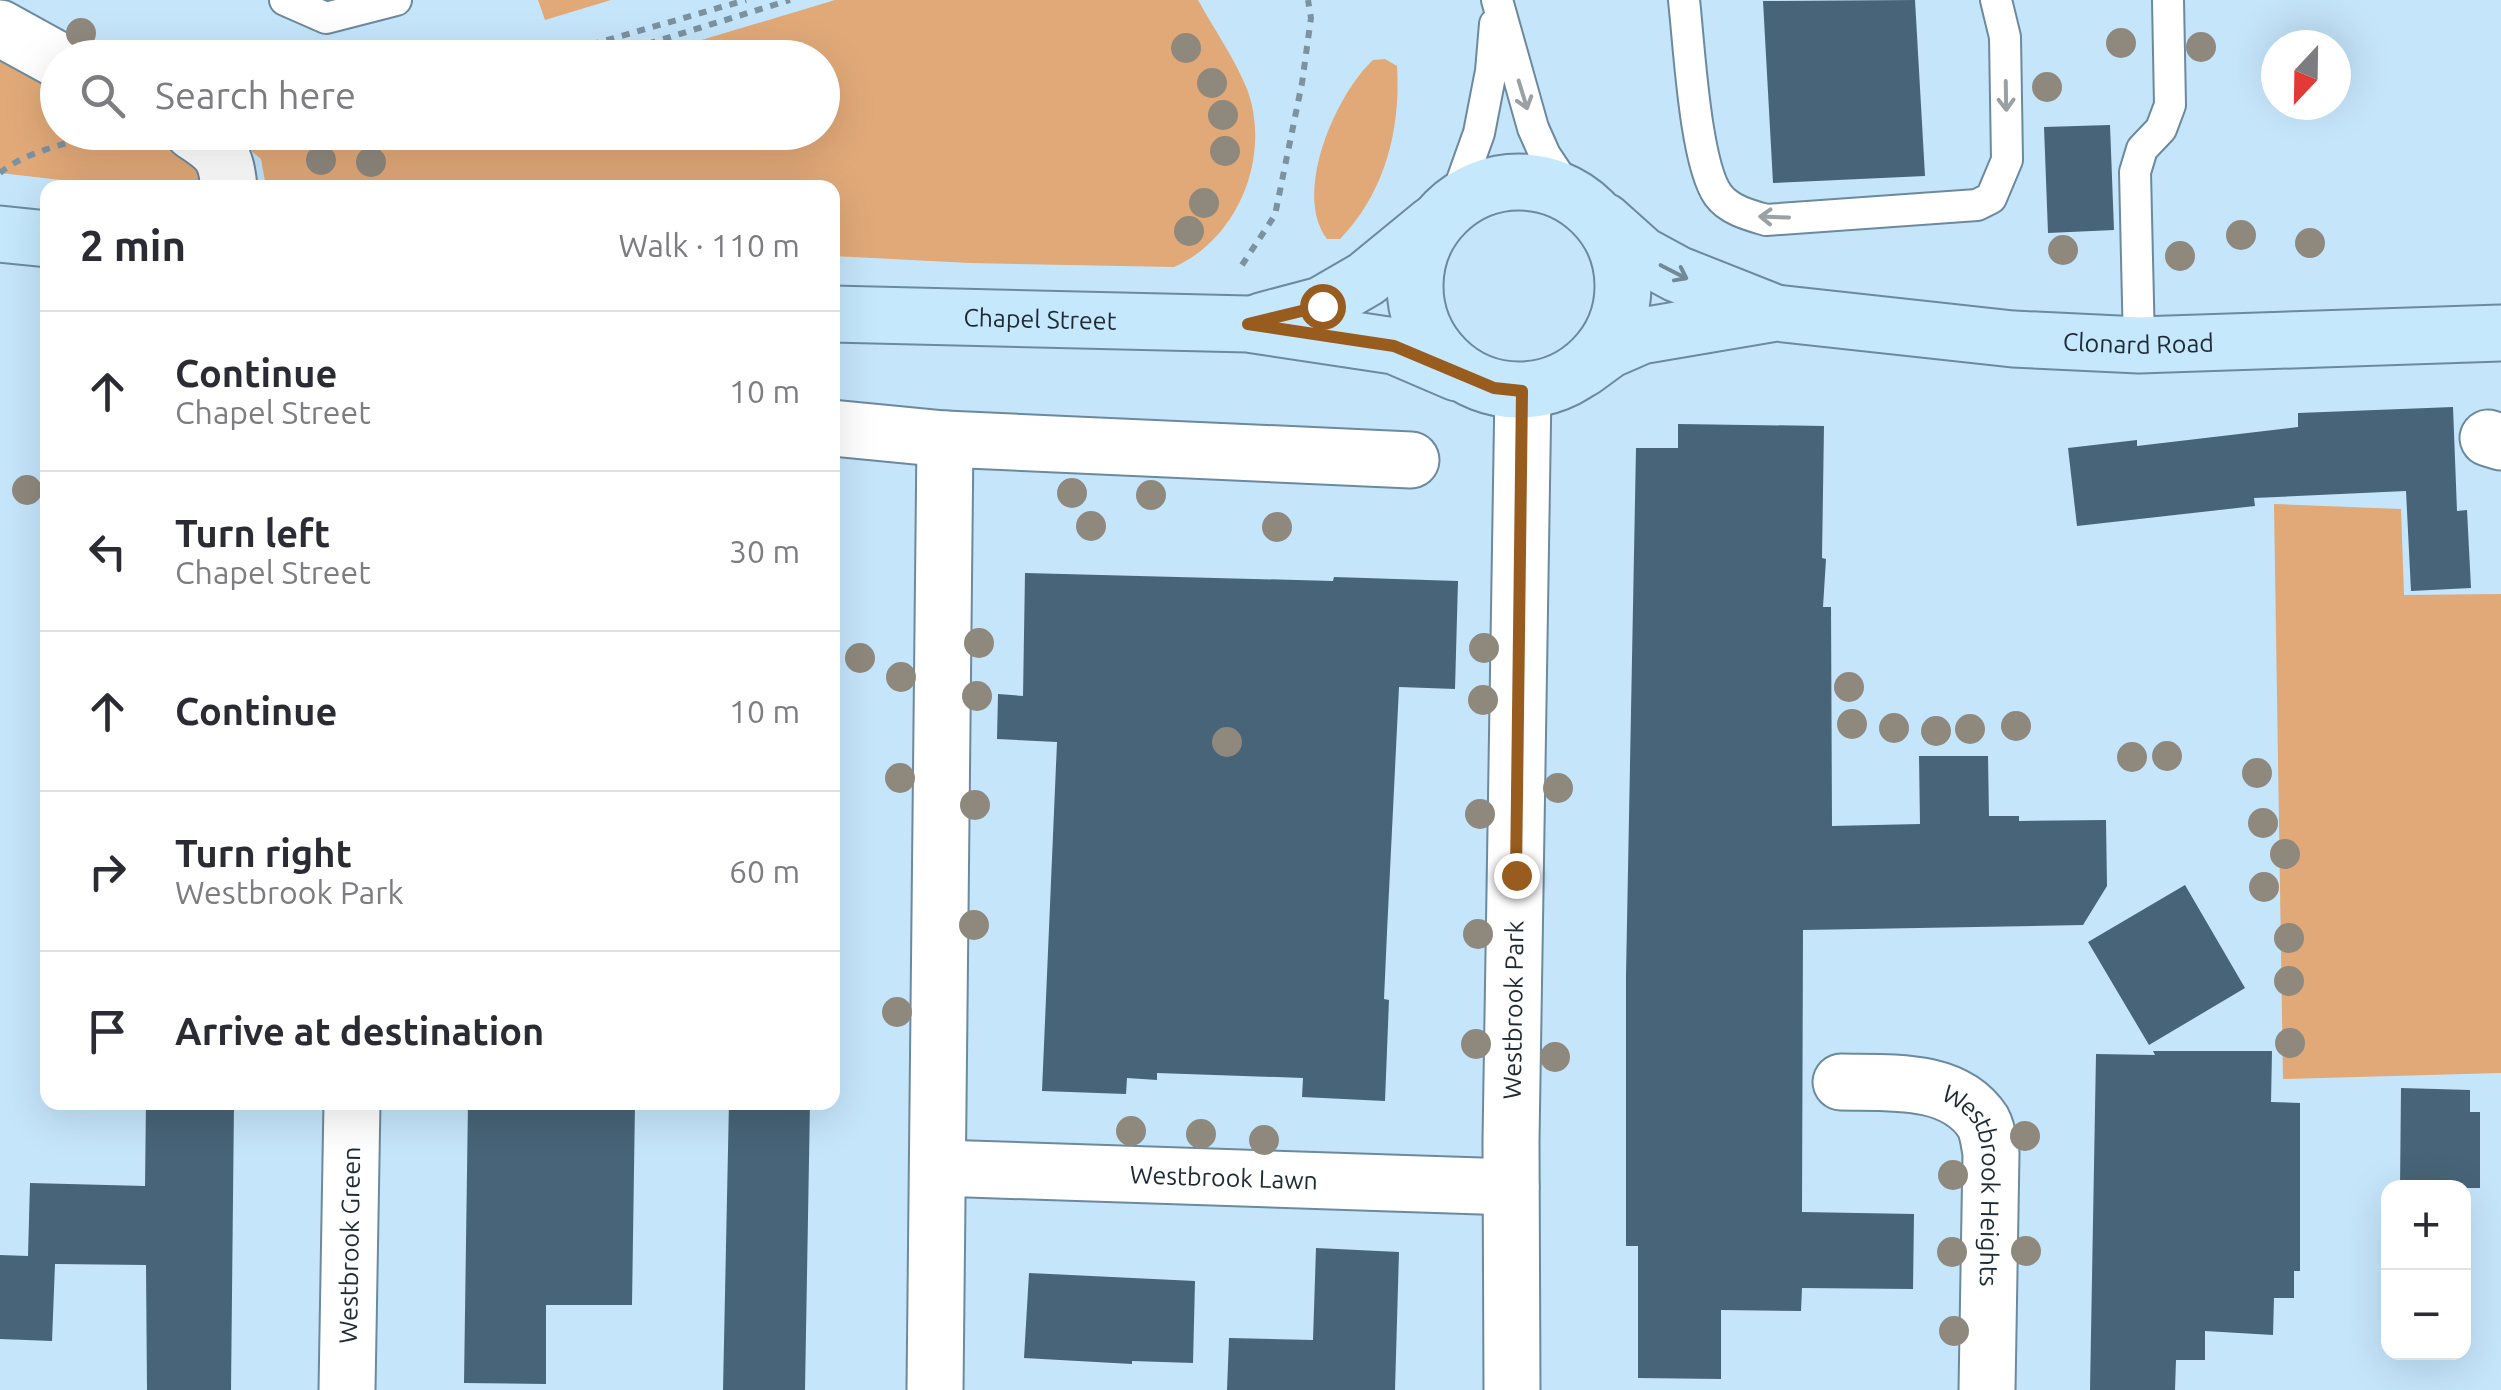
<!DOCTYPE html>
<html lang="en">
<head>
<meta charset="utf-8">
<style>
  :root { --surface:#fff; --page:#f7f7f7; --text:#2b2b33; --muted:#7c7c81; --line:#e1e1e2 }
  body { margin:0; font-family:Ubuntu,sans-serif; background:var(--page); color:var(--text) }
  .controls { position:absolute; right:30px; bottom:30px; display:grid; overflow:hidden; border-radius:20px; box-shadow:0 10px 40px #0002 }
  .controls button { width:90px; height:90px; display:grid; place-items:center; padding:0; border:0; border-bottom:2px solid var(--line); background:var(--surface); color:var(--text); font:50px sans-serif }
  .compass { position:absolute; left:2261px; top:30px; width:90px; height:90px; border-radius:50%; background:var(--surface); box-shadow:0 10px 40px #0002; rotate:202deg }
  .stop { position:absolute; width:30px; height:30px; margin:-22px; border:8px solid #985c1e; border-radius:50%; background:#fff }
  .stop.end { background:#985c1e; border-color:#fff; box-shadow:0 2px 10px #0008 }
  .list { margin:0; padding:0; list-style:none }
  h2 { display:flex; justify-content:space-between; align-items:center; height:130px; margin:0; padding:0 40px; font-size:42px }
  h2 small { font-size:32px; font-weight:400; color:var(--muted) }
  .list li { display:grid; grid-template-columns:65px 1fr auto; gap:30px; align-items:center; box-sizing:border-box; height:160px; padding:0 40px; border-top:2px solid var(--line) }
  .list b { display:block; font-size:38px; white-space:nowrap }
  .list p { margin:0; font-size:32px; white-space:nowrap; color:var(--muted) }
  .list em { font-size:32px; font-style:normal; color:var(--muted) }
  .icon { flex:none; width:55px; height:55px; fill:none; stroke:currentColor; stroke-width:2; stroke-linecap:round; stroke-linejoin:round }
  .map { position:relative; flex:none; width:2501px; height:1390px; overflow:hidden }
  .search { position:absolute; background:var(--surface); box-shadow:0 10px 40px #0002; left:40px; top:40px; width:800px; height:110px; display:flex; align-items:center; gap:25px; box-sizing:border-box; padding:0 35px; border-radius:55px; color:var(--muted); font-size:38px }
  .panel { position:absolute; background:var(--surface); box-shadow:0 10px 40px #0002; left:40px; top:180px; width:800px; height:930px; border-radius:20px }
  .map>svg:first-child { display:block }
  .green { fill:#e1a978 }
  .building { fill:#486478 }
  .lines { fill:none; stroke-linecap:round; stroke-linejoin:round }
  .service-casing { stroke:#6c899e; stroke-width:34 }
  .minor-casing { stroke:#6c899e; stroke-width:59 }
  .secondary-casing { stroke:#6c899e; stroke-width:59 }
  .path { stroke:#7b92a1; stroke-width:6; stroke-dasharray:8 8; stroke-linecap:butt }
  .service { stroke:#fff; stroke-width:30 }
  .minor { stroke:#fff; stroke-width:55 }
  .secondary { stroke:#c5e8fd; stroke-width:55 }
  .tree { fill:#8f887d }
  .oneway { stroke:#9aa0a3 }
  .oneway2 { stroke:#728a98 }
  .route { stroke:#985c1e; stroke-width:12 }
  .labels { text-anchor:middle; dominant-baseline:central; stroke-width:10; stroke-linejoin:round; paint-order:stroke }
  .street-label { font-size:25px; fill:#1f2b33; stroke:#c5e5fb }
</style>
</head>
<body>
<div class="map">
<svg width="2501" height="1390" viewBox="0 0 2501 1390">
  <rect width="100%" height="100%" fill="#c5e5fb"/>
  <path class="green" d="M538,0H611L545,20Z
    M835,0H1198C1214,29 1235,59 1247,89C1272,156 1238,239 1174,267L970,263L833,256L832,188L266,187L261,159L229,133H307L340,150L397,132H822V58L645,57Z
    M0,55L57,85L58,132C108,133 192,120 203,187H122L0,173Z
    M1385,59L1397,66C1401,129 1385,193 1340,239H1327C1292,194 1336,94 1373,60Z
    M2274,504L2401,509L2404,595L2501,594V1073L2283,1079Z"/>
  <path class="building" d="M1915,0L1925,176L1773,183L1763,1Z
    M2110,125L2114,230L2048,233L2044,127Z
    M2453,407L2457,511L2467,510L2471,588L2411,591L2406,491L2254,498L2255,506L2077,526L2068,448L2137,440V446L2298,427V413Z
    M1678,424L1824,426L1822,558L1826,559L1823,607H1831L1832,826L1920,824L1919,756H1988L1989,816H2019V821L2106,820L2107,886L2083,925L1803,930L1802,1212L1914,1214L1913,1289L1802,1288L1801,1311L1721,1310V1379L1638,1378V1246H1626V976L1636,448H1678Z
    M1025,573L1333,581L1334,577L1458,581L1455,689L1399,687L1387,932L1384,999L1389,1000L1385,1101L1302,1097L1303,1078L1157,1073V1080L1127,1078L1126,1094L1042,1091L1057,742L997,739L998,694L1023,696Z
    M2185,885L2245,988L2149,1045L2088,942Z
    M2153,1051H2272L2271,1102L2300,1103V1271H2294V1298H2274L2273,1335L2205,1331V1360H2176L2175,1390H2090L2096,1054L2155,1055Z
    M2401,1088L2470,1090V1112H2480V1188H2400Z
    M146,1102H234L231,1390H147L146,1265L55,1264L52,1341L0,1339V1255L28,1256L30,1183L145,1186Z
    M468,1102H635L632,1305H546V1384L464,1383Z
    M729,1102H810L805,1390H723Z
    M1316,1248L1399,1252L1395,1390H1227L1229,1338L1313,1340Z
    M1029,1273L1195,1281L1193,1363L1132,1361V1364L1024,1358Z"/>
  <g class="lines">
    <defs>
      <path id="service" d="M285,0L326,18L396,0
        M1497,0L1533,128L1545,155L1571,194
        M1684,0C1689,44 1695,163 1718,195C1729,210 1749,215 1766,220L1977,205L1991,198L2007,160L2005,37L1996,0
        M1454,203L1479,133L1491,71L1495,24
        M2139,345L2135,172L2142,149L2161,129L2170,105L2168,0"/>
      <g id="minor">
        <path d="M0,28L58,60"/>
        <path d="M193,132C221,150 226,156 229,188"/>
        <path d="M832,428L945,439L1411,460"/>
        <path d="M2488,438L2501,442"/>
        <path id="s1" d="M1841,1082C1889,1083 1954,1077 1983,1122C1988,1131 1989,1143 1991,1153L1987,1390"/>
        <path id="s2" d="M939,1168L1511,1187"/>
        <path id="s3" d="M347,1390L352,1102"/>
        <path d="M935,1390L945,439"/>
        <path id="s4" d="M1512,1390L1511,1141L1523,391"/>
      </g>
      <g id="secondary">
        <circle cx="1519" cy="286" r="104"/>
        <path d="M1604,221L1642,255L1677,274L1773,312"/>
        <path d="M0,234L48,239"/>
        <path id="s5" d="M832,314L1248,324L1394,346L1457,373"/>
        <path d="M1261,321L1321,305L1366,279L1433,224"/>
        <path id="s6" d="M1583,369L1609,350L1641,336L1776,313L2013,339L2139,345L2501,333"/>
      </g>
    </defs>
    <use href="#service" class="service-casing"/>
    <use href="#minor" class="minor-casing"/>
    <use href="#secondary" class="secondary-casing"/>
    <path class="path" d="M545,58L746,0
      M602,58L790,0
      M328,132H351
      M0,173C25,151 70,144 101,132
      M1242,265L1275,215L1302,83L1311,18L1308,0"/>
    <use href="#service" class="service"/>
    <use href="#minor" class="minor"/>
    <use href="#secondary" class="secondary"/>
  </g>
  <g class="tree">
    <circle cx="81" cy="33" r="15"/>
    <circle cx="2121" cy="43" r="15"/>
    <circle cx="2201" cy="47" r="15"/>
    <circle cx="1186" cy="48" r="15"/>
    <circle cx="1212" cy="83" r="15"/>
    <circle cx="2047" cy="87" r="15"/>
    <circle cx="1223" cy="115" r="15"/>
    <circle cx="1225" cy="151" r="15"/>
    <circle cx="321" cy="160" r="15"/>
    <circle cx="371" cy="162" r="15"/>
    <circle cx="1204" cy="203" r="15"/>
    <circle cx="1189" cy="231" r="15"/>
    <circle cx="2241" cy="235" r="15"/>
    <circle cx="2310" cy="243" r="15"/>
    <circle cx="2063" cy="250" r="15"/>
    <circle cx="2180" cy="256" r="15"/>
    <circle cx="27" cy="490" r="15"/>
    <circle cx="1072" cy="493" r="15"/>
    <circle cx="1151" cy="495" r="15"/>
    <circle cx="1091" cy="526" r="15"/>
    <circle cx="1277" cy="527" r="15"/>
    <circle cx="979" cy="643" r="15"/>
    <circle cx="1484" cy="648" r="15"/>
    <circle cx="860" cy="658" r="15"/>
    <circle cx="901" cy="677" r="15"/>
    <circle cx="1849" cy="687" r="15"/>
    <circle cx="977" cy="696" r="15"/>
    <circle cx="1483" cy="700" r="15"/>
    <circle cx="1852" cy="724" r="15"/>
    <circle cx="2016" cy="726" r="15"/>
    <circle cx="1894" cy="728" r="15"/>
    <circle cx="1970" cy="729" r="15"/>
    <circle cx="1936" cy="731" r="15"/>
    <circle cx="1227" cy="742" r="15"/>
    <circle cx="2167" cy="756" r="15"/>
    <circle cx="2132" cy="757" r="15"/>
    <circle cx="2257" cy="773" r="15"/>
    <circle cx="900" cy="778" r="15"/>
    <circle cx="1558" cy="788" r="15"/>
    <circle cx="975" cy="805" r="15"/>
    <circle cx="1480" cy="814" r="15"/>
    <circle cx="2263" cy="823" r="15"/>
    <circle cx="2285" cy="854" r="15"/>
    <circle cx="2264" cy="887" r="15"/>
    <circle cx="974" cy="925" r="15"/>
    <circle cx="1478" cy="934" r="15"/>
    <circle cx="2289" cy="938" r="15"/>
    <circle cx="2289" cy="981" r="15"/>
    <circle cx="897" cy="1012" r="15"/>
    <circle cx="2290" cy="1043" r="15"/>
    <circle cx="1476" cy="1044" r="15"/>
    <circle cx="1555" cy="1057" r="15"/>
    <circle cx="1131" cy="1131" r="15"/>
    <circle cx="1201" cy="1134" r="15"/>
    <circle cx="2025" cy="1136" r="15"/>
    <circle cx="1264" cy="1140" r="15"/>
    <circle cx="1953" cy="1175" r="15"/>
    <circle cx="2026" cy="1251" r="15"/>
    <circle cx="1952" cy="1252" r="15"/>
    <circle cx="1954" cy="1331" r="15"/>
  </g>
  <defs><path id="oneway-shaft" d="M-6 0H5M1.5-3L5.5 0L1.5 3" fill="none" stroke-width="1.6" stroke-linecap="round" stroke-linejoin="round" transform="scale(2.5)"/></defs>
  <g class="oneway">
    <use href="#oneway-shaft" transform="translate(1523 95) rotate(73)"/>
    <use href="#oneway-shaft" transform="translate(2006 96) rotate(89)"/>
    <use href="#oneway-shaft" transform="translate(1774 217) rotate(-178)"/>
  </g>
  <use class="oneway2" href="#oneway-shaft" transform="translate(1674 272) rotate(27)"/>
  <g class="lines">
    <path class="route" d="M1322,306L1248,324L1394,346L1494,388L1522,391L1516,875"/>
  </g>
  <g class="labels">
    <g class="street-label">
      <text stroke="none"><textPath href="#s5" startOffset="208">Chapel Street</textPath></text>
      <text stroke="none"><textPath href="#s6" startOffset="568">Clonard Road</textPath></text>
      <text stroke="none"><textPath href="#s4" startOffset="380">Westbrook Park</textPath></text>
      <text stroke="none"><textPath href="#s2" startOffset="285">Westbrook Lawn</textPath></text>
      <text stroke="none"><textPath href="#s1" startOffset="212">Westbrook Heights</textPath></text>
      <text stroke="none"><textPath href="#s3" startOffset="145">Westbrook Green</textPath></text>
    </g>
  </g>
</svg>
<div class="controls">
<button>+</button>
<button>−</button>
</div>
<svg class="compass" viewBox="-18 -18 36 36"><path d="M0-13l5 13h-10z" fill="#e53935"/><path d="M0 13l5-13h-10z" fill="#7c7c81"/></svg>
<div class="stop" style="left:1322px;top:306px"></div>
<div class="stop end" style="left:1516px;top:875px"></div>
<div class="search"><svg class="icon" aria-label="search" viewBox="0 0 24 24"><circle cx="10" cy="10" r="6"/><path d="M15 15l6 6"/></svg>Search here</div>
<section class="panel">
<h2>2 min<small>Walk · 110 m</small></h2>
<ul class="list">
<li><svg class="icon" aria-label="ahead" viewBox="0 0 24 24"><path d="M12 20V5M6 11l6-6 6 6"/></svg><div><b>Continue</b><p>Chapel Street</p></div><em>10 m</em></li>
<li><svg class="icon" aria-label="left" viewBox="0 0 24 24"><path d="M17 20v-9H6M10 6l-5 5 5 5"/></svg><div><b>Turn left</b><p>Chapel Street</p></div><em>30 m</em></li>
<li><svg class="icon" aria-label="ahead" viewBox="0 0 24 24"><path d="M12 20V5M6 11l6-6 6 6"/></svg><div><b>Continue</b></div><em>10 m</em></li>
<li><svg class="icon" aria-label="right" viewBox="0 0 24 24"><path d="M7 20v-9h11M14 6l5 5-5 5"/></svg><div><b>Turn right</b><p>Westbrook Park</p></div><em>60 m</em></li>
<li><svg class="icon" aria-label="arrive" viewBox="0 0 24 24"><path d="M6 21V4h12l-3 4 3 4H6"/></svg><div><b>Arrive at destination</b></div></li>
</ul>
</section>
</div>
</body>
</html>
